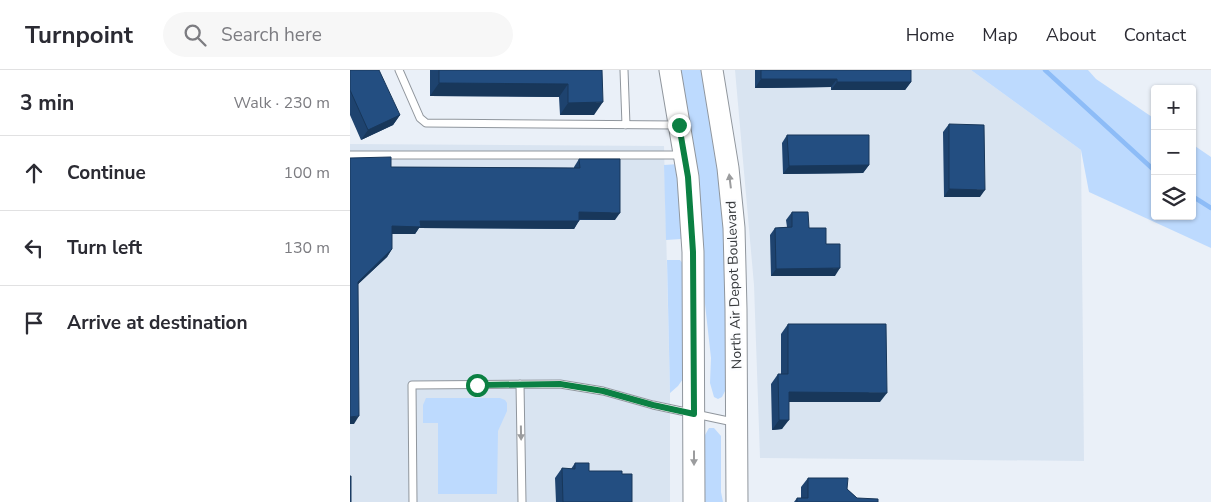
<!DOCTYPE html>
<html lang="en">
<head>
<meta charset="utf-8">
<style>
  :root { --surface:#fff; --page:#f7f7f7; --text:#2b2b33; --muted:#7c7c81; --line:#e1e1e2 }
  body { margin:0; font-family:"Nunito Sans",sans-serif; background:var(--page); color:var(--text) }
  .controls { position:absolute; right:15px; top:15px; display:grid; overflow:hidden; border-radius:5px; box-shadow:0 1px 4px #0004 }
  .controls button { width:45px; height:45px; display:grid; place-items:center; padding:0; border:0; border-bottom:1px solid var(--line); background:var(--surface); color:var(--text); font:25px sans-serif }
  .stop { position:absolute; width:15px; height:15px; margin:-11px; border:4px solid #0b8043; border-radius:50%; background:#fff }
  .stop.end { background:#0b8043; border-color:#fff; box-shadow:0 1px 5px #0008 }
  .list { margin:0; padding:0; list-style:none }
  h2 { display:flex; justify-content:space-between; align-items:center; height:65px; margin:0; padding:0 20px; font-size:21px }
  h2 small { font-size:16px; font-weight:400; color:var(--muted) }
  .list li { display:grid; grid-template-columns:32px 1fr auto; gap:15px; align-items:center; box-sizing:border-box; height:75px; padding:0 20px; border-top:1px solid var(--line) }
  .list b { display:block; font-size:19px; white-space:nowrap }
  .list em { font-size:16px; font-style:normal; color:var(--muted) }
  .icon { flex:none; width:28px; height:28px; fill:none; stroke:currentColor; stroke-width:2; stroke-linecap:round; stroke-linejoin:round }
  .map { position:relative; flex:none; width:861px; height:432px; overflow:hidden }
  header { display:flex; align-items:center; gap:30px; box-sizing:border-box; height:70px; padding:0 25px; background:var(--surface); border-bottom:1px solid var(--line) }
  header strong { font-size:24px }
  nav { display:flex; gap:28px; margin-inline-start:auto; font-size:18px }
  .search { width:350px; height:45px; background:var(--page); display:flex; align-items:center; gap:12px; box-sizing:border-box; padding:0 18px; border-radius:28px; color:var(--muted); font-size:19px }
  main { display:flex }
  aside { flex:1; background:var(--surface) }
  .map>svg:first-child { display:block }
  .built { fill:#d9e4f1 }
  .green { fill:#bddafe }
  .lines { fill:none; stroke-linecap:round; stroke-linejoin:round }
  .stream { stroke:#8dbcf7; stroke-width:4.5 }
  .service-casing { stroke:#90969d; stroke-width:9 }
  .primary-casing { stroke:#90969d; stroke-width:23 }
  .service { stroke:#fff; stroke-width:7 }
  .primary { stroke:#fff; stroke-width:21 }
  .wall { fill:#1e436f }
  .shaded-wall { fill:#18375a }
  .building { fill:#234e81; stroke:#18375a }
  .oneway { fill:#9b9c9e }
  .route { stroke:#0b8043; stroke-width:6 }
  .labels { text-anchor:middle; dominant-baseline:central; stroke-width:5; stroke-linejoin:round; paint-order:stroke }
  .street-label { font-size:14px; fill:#373a3d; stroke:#fcfdff }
</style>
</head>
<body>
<header>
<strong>Turnpoint</strong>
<div class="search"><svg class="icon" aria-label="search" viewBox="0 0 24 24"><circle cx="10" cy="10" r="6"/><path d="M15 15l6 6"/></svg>Search here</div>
<nav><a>Home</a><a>Map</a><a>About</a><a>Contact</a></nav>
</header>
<main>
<aside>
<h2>3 min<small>Walk · 230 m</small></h2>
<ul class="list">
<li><svg class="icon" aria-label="ahead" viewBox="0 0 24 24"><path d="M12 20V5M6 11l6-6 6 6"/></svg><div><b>Continue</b></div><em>100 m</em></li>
<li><svg class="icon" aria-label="left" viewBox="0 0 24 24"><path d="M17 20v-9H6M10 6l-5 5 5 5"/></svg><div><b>Turn left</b></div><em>130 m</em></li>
<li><svg class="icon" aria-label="arrive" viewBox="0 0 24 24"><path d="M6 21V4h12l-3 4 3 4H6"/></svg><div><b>Arrive at destination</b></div></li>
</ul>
</aside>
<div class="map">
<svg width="861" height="432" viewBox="0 0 861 432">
  <rect width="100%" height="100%" fill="#eaf0f8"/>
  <path class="built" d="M385,0H621L731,80L734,391L410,388L404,215Z
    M0,74L314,76L320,323V432H0Z"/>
  <path class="green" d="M329,0H351L362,48L374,136L378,315L372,327L368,329L364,327L360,313L361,288Z
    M621,0H738L746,9L805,49V146H842V74L861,87V178L739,122L731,80Z
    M329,94L334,162L331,169L316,170L314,95Z
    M317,190H330L334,195L335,306L328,316L320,323Z
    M76,328H150L155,330L157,333V341L148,361L147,424H88V353H73V335Z
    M359,358H364L371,366V422L373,432H354L353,379L355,365Z"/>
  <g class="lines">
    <path class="stream" d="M695,0L805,101
      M842,126L861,138"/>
    <defs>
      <path id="service" d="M49,0L70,48L76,53L326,55
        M274,0L276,55
        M0,85H332
        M170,314L172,432
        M63,432L62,315L210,314L253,321L303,335L383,352"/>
      <path id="primary" d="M320,0L338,107L343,182L344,432
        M362,0L378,98L384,158L386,239L387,432"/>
    </defs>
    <use href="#service" class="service-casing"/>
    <use href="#primary" class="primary-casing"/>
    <use href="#service" class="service"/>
    <use href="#primary" class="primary"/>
  </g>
  <path class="wall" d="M0,0L50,45L43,55L11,70L0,45Z
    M80,0H252L244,45H210L209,27L80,26Z
    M405,0H561V12L555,20H481V17L405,18Z
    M599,54L630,127H594L593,62Z
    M437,65L519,95L513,103L433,104L432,73Z
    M0,88L41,97L224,98V97L229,89L265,150H229L224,159L69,158L65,164H42V179L37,187L8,214L4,354H0Z
    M442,142L476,174L485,206H421L420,165L425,158L437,157L436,150Z
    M438,254L530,332H439L432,359L422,360L421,314L428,304H431V264Z
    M225,393L239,401L272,404L282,432H206L205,408L212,398L221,399Z
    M458,408L497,419L507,428L528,432H444L447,428H451V417Z"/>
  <path class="shaded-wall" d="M411,9H487L481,17L405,18Z
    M487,12H561L555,20H481Z
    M89,13L218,14L209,27L80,26Z
    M253,32L244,45H210L218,33Z
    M50,45L43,55L11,70L18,60Z
    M519,95L513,103L433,104L439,96Z
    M599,119L635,120L630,127H594Z
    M229,142L270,143L265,150L224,149Z
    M70,151H229L224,159L69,158L65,164H36L42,156Z
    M42,179L37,187L3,219L8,212Z
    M490,198L485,206H421L426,199Z
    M439,322L537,323L530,332H432Z
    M9,346L4,354H0V347Z
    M429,350H439L432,359L422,360Z"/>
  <path class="building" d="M0,0H29L50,45L18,60L0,20Z
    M89,0H252L253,32L218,33V14L89,13Z
    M411,0H561V12H487V9H411Z
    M599,54L634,55L635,120L599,119Z
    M437,65H519V95L439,96Z
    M41,87V97L230,98L229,89H270V143L229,142V151H70L71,157L42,156V179L8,212L9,346L0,347V88Z
    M442,142H458L459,158H476V174H490V198L426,199L425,158L442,157Z
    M438,254H536L537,323L439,322V350H429L428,304H438Z
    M225,393H239V401H272V404H282V432H213L212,398L225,399Z
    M0,406H1V432H0Z
    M458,408H498L497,419L507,428L528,429V432H447V428H458Z"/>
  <defs><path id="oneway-solid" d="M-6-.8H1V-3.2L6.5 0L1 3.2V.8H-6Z" transform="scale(1.25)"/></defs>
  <g class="oneway">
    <use href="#oneway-solid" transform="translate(380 111) rotate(-97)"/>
    <use href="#oneway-solid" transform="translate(171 363) rotate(89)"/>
    <use href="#oneway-solid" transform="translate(344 388) rotate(90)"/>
  </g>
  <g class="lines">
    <path class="route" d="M127,315L210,314L253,321L303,335L344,344L343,182L338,107L329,55"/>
  </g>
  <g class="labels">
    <g class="street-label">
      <text transform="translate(384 215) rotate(-92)">North Air Depot Boulevard</text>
    </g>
  </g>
</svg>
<div class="controls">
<button>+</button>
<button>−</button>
<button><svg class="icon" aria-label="layers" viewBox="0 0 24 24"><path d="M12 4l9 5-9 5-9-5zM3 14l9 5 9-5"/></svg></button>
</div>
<div class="stop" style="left:127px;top:315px"></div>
<div class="stop end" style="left:329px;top:55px"></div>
</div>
</main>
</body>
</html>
